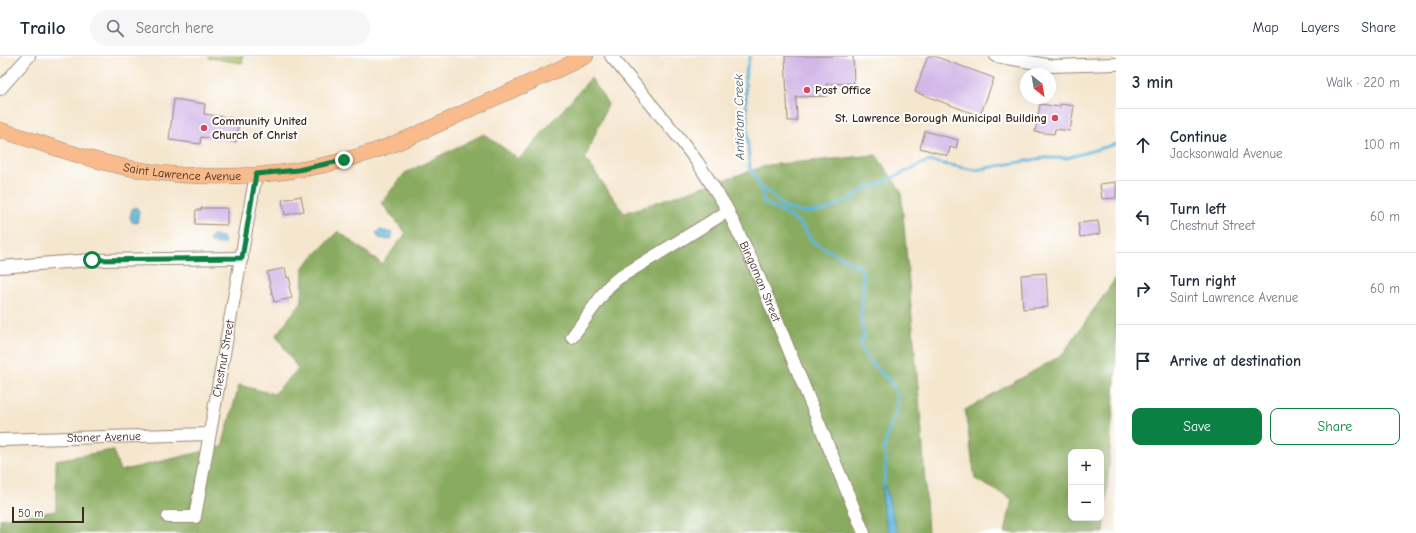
<!DOCTYPE html>
<html lang="en">
<head>
<meta charset="utf-8">
<style>
  :root { --surface:#fff; --page:#f6f6f7; --text:#1f2937; --muted:#747a83; --line:#e0e1e3; --accent:#0b8043 }
  body { margin:0; font-family:"Comic Neue",sans-serif; background:var(--page); color:var(--text) }
  .controls { position:absolute; right:12px; bottom:12px; display:grid; overflow:hidden; border-radius:8px; box-shadow:0 4px 16px #0002 }
  .controls button { width:36px; height:36px; display:grid; place-items:center; padding:0; border:0; border-bottom:1px solid var(--line); background:var(--surface); color:var(--text); font:20px sans-serif }
  .compass { position:absolute; left:1020px; top:12px; width:36px; height:36px; border-radius:50%; background:var(--surface); box-shadow:0 4px 16px #0002; rotate:149deg }
  .scale { position:absolute; left:12px; bottom:10px; width:72px; box-sizing:border-box; padding-left:4px; border:2px solid #3b2a1e; border-top:0; font-size:11px; line-height:14px; white-space:nowrap; color:#3b2a1e; -webkit-text-stroke:3px #fff; paint-order:stroke }
  .stop { position:absolute; width:12px; height:12px; margin:-9px; border:3px solid #0b8043; border-radius:50%; background:#fff }
  .stop.end { background:#0b8043; border-color:#fff; box-shadow:0 1px 4px #0008 }
  .list { margin:0; padding:0; list-style:none }
  h2 { display:flex; justify-content:space-between; align-items:center; height:52px; margin:0; padding:0 16px; font-size:17px }
  h2 small { font-size:13px; font-weight:400; color:var(--muted) }
  .list li { display:grid; grid-template-columns:26px 1fr auto; gap:12px; align-items:center; box-sizing:border-box; height:72px; padding:0 16px; border-top:1px solid var(--line) }
  .list b { display:block; font-size:15px; white-space:nowrap }
  .list p { margin:0; font-size:13px; white-space:nowrap; color:var(--muted) }
  .list em { font-size:13px; font-style:normal; color:var(--muted) }
  .actions { display:flex; gap:8px; padding:12px 16px }
  .actions a { flex:1; padding:9px 0; border:1px solid var(--accent); border-radius:8px; text-align:center; font-size:14px; color:var(--accent) }
  .actions .main { background:var(--accent); color:#fff }
  .icon { flex:none; width:22px; height:22px; fill:none; stroke:currentColor; stroke-width:2; stroke-linecap:round; stroke-linejoin:round }
  .map { position:relative; flex:none; width:1116px; height:477px; overflow:hidden }
  header { display:flex; align-items:center; gap:24px; box-sizing:border-box; height:56px; padding:0 20px; background:var(--surface); border-bottom:1px solid var(--line) }
  header strong { font-size:19px }
  nav { display:flex; gap:22px; margin-inline-start:auto; font-size:14px }
  .search { width:280px; height:36px; background:var(--page); display:flex; align-items:center; gap:10px; box-sizing:border-box; padding:0 14px; border-radius:22px; color:var(--muted); font-size:15px }
  main { display:flex }
  aside { flex:1; background:var(--surface) }
  .map>svg:first-child { display:block }
  .green { fill:#acc66b; stroke:#747844 }
  .forest { fill:#89ab5f; stroke:#626a3e; fill-rule:evenodd }
  .water { fill:#5eb6db; stroke:#4c707c }
  .lines { fill:none; stroke-linecap:round; stroke-linejoin:round }
  .stream { stroke:#5eb6db; stroke-width:3 }
  .building { fill:#d2b7e7 }
  .minor-casing { stroke:#988876; stroke-width:14 }
  .major-casing { stroke:#988876; stroke-width:16 }
  .minor { stroke:#fff; stroke-width:12 }
  .major { stroke:#fabb8c; stroke-width:15 }
  .route { stroke:#0b8043; stroke-width:5 }
  .poi-dot { fill:#d1495b; stroke:#fff; stroke-width:1.5 }
  .labels { text-anchor:middle; dominant-baseline:central; stroke-width:4; stroke-linejoin:round; paint-order:stroke }
  .poi-label { font-size:12px; font-weight:bold; fill:#3b2a1e; stroke:#fff; text-anchor:start }
  .street-label { font-size:12px; fill:#3b2a1e; stroke:#fff }
  .water-label { font-size:13px; font-style:italic; fill:#475b60; stroke:#fff }
</style>
</head>
<body>
<header>
<strong>Trailo</strong>
<div class="search"><svg class="icon" aria-label="search" viewBox="0 0 24 24"><circle cx="10" cy="10" r="6"/><path d="M15 15l6 6"/></svg>Search here</div>
<nav><a>Map</a><a>Layers</a><a>Share</a></nav>
</header>
<main>
<div class="map">
<svg width="1116" height="477" viewBox="0 0 1116 477">
  <rect width="100%" height="100%" fill="#fff"/>
  <filter id="ink" filterUnits="userSpaceOnUse"><feTurbulence type="fractalNoise" baseFrequency=".025" numOctaves="2"/><feDisplacementMap in="SourceGraphic" scale="8" xChannelSelector="R" yChannelSelector="G"/><feConvolveMatrix kernelMatrix="1 2 1 2 8 2 1 2 1" color-interpolation-filters="sRGB"/></filter>
  <filter id="wash" filterUnits="userSpaceOnUse"><feTurbulence type="fractalNoise" baseFrequency=".012" numOctaves="4" result="noise"/><feDisplacementMap in="SourceGraphic" scale="16" xChannelSelector="R" yChannelSelector="G"/><feGaussianBlur stdDeviation="0.9" result="paint"/><feColorMatrix in="noise" values="0 0 0 0 0 0 0 0 0 0 0 0 0 0 0 0 0 1.4 0 .05"/><feComposite in="paint" operator="in"/></filter>
  <g filter="url(#wash)">
    <rect width="100%" height="100%" fill="#f5e6ce"/>
    <path class="green" d="M209,0H243L242,7L209,2Z"/>
    <path class="forest" d="M591,22L608,48L585,102L624,157L768,109L876,99L901,135L922,377L928,477H0V463L56,455V404L113,394L120,415L222,391L239,329L274,338L298,313L276,279L302,245L303,211L338,175L382,208L406,177L381,147L405,117L484,78L519,103Z
      M1116,222V310L1104,477H1005L1012,443L975,423L965,354L1062,299ZM1071,396H1101V462H1071Z"/>
    <path class="water" d="M136,151L139,155L137,167L132,166L130,161L132,153Z
      M380,174L392,177V182L389,184L379,182L376,177Z
      M213,180L223,181L225,186L222,188L211,187L209,183Z
      M884,425L896,471L898,477H889C883,459 880,444 884,425Z"/>
    <g class="lines">
      <path class="stream" d="M750,0L745,20L748,90L750,112L761,132L764,147C775,153 788,158 798,166C806,173 808,182 816,188L860,211L864,222L861,262L864,282L860,286L865,300L893,329L898,343L897,354L889,374L884,393L886,406L884,429
        M761,132L773,140L783,151L803,157L824,155L855,141L865,132L875,130L928,105L975,114L1043,102H1067L1116,88"/>
    </g>
    <g id="blocks">
      <path class="building" d="M785,0H853L854,27L826,28L827,40L796,41L797,65H788Z
        M928,0H934L994,22L980,60L915,36Z
        M174,43L205,48L204,58L239,63L236,86L201,81L200,88L169,84Z
        M1040,48L1060,51V48L1074,50L1070,75L1055,73L1054,78L1035,76Z
        M925,75L958,84L956,93L950,91L948,100L920,92Z
        M1116,126V142L1102,143L1100,128Z
        M301,140L304,155L285,159L282,144Z
        M201,152H227V169L195,168L196,154H201Z
        M1098,165L1100,178L1080,181L1078,167Z
        M285,212L287,222L289,221L291,229L289,230L292,242L274,246L267,216Z
        M1046,217L1048,251L1023,253L1021,219Z"/>
    </g>
  </g>
  <g filter="url(#ink)">
    <use href="#blocks" fill-opacity="0" stroke="#988876" stroke-width="1"/>
    <g class="lines">
      <defs>
        <g id="minor">
          <path id="s1" d="M611,0L680,83L698,107L726,151L754,209L864,477"/>
          <path d="M996,0L1052,10L1116,8"/>
          <path d="M0,33L29,0"/>
          <path d="M0,211L92,204L242,202"/>
          <path d="M572,281L608,231L617,223L728,155"/>
          <path id="s2" d="M0,384L209,378"/>
          <path id="s3" d="M168,461H195L256,118"/>
        </g>
        <g id="major">
          <path id="s4" d="M0,74C46,88 92,106 140,114C221,127 305,120 383,92C417,80 449,63 482,48C517,32 552,17 586,0"/>
        </g>
      </defs>
      <use href="#minor" class="minor-casing"/>
      <use href="#major" class="major-casing"/>
      <use href="#minor" class="minor"/>
      <use href="#major" class="major"/>
    </g>
  </g>
  <g class="lines" filter="url(#ink)">
    <path class="route" d="M92,204L242,202L256,118L298,114L344,104"/>
  </g>
  <g class="poi-dot">
    <circle cx="807" cy="34" r="4"/>
    <circle cx="1055" cy="62" r="4"/>
    <circle cx="204" cy="72" r="4"/>
  </g>
  <g class="labels">
    <g class="poi-label">
      <text x="815" y="34">Post Office</text>
      <text x="1047" y="62" text-anchor="end">St. Lawrence Borough Municipal Building</text>
      <text x="212" y="65">Community United<tspan x="212" dy="14">Church of Christ</tspan></text>
    </g>
    <g class="street-label">
      <text stroke="none"><textPath href="#s4" startOffset="188">Saint Lawrence Avenue</textPath></text>
      <text stroke="none"><textPath href="#s1" startOffset="272">Bingaman Street</textPath></text>
      <text stroke="none"><textPath href="#s3" startOffset="188">Chestnut Street</textPath></text>
      <text stroke="none"><textPath href="#s2" startOffset="104">Stoner Avenue</textPath></text>
    </g>
    <g class="water-label">
      <text transform="translate(739 61) rotate(-91)">Antietam Creek</text>
    </g>
  </g>
</svg>
<div class="controls">
<button>+</button>
<button>−</button>
</div>
<svg class="compass" viewBox="-18 -18 36 36"><path d="M0-13l5 13h-10z" fill="#e53935"/><path d="M0 13l5-13h-10z" fill="#747a83"/></svg>
<div class="scale">50 m</div>
<div class="stop" style="left:92px;top:204px"></div>
<div class="stop end" style="left:344px;top:104px"></div>
</div>
<aside>
<h2>3 min<small>Walk · 220 m</small></h2>
<ul class="list">
<li><svg class="icon" aria-label="ahead" viewBox="0 0 24 24"><path d="M12 20V5M6 11l6-6 6 6"/></svg><div><b>Continue</b><p>Jacksonwald Avenue</p></div><em>100 m</em></li>
<li><svg class="icon" aria-label="left" viewBox="0 0 24 24"><path d="M17 20v-9H6M10 6l-5 5 5 5"/></svg><div><b>Turn left</b><p>Chestnut Street</p></div><em>60 m</em></li>
<li><svg class="icon" aria-label="right" viewBox="0 0 24 24"><path d="M7 20v-9h11M14 6l5 5-5 5"/></svg><div><b>Turn right</b><p>Saint Lawrence Avenue</p></div><em>60 m</em></li>
<li><svg class="icon" aria-label="arrive" viewBox="0 0 24 24"><path d="M6 21V4h12l-3 4 3 4H6"/></svg><div><b>Arrive at destination</b></div></li>
</ul>
<div class="actions"><a class="main">Save</a><a>Share</a></div>
</aside>
</main>
</body>
</html>
